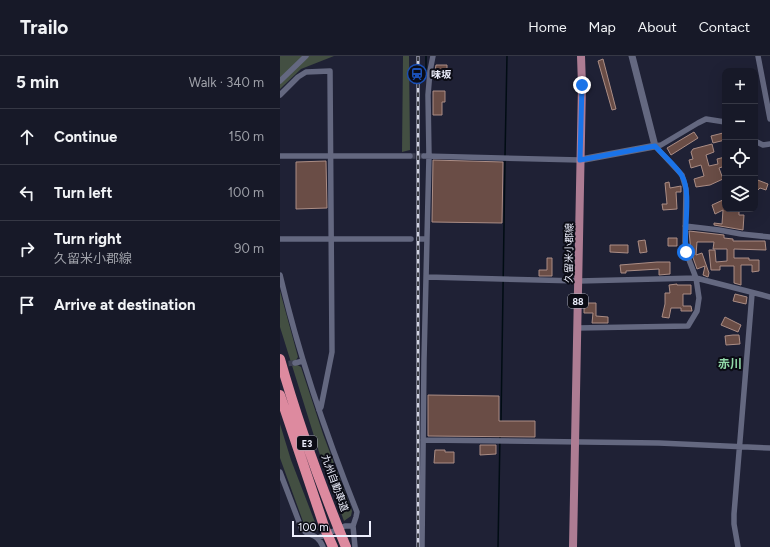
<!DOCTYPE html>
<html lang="en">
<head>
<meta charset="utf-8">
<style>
  :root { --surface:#171928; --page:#202230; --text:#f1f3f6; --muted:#9ea0a8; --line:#363845 }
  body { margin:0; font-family:Figtree,"Noto Sans JP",sans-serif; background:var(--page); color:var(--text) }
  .controls { position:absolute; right:12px; top:12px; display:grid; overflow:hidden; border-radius:8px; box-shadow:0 4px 16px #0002 }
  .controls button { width:36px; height:36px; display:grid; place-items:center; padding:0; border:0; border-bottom:1px solid var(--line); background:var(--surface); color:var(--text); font:20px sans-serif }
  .scale { position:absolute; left:12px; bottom:10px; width:79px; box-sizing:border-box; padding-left:4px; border:2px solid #edeffd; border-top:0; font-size:11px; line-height:14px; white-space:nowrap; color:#edeffd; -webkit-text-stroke:3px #0b0c15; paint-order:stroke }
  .stop { position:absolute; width:12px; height:12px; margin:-9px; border:3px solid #1a73e8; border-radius:50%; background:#fff }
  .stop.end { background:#1a73e8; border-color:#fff; box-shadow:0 1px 4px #0008 }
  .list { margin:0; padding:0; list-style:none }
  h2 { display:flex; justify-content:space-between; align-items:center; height:52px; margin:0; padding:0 16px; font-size:17px }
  h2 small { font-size:13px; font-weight:400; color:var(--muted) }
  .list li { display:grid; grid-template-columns:26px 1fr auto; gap:12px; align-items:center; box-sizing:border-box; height:56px; padding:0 16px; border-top:1px solid var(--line) }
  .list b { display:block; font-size:15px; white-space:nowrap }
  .list p { margin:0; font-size:13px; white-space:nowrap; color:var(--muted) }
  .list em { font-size:13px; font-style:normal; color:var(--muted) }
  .icon { flex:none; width:22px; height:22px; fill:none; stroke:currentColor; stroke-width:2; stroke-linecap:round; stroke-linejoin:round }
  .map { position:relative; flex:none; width:490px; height:491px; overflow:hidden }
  header { display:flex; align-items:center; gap:24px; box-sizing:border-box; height:56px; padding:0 20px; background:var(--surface); border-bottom:1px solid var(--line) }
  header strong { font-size:19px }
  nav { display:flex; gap:22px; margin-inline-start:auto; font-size:14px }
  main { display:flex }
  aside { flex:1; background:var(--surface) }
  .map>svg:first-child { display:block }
  .green { fill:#434f42 }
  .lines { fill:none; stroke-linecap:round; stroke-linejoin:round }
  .stream { stroke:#000c13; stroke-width:1.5 }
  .building { fill:#6a4d46; stroke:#ab8d85 }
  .minor-tunnel { stroke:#3e4053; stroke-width:5.5; stroke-dasharray:5.5 3; stroke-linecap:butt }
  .minor { stroke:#646880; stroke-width:5.5 }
  .tertiary { stroke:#646880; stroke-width:7 }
  .primary { stroke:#ad7c93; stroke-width:8 }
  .motorway { stroke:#dd8a9f; stroke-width:10 }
  .rail-casing { stroke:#d2d4e3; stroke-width:3 }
  .rail { stroke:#0b0c15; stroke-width:1.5; stroke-dasharray:4.5; stroke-linecap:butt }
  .route { stroke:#1a73e8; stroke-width:5 }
  .labels { text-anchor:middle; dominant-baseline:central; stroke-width:4; stroke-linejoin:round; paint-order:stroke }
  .shield { fill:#0b0c15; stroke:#a9abb7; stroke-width:1 }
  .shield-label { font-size:9px; font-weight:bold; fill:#edeffd }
  .poi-label { font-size:10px; font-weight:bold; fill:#edeffd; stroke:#0b0c15; text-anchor:start }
  .street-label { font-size:10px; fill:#edeffd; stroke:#0b0c15 }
  .quarter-label { font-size:12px; font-weight:bold; fill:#91daa9; stroke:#0b0c15 }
</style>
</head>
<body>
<header>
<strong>Trailo</strong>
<nav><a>Home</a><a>Map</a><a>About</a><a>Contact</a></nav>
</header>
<main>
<aside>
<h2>5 min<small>Walk · 340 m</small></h2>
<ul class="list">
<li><svg class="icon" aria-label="ahead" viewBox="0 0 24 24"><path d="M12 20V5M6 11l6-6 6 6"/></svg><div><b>Continue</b></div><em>150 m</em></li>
<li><svg class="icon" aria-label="left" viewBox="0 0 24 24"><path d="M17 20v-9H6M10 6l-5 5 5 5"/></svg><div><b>Turn left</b></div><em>100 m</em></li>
<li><svg class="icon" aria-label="right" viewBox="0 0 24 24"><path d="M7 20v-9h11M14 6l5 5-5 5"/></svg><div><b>Turn right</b><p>久留米小郡線</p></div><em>90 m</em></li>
<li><svg class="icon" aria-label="arrive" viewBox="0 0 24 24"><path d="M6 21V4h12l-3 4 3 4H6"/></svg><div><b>Arrive at destination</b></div></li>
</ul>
</aside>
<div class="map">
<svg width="490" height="491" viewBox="0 0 490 491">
  <rect width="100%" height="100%" fill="#1f2135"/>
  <path class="green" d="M0,0H54L21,13L0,33Z
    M123,0H129L130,94L122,96Z
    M0,235L18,301L14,307L21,311L43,378L72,455L71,460L64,465L39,396L0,271Z
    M0,368L11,404L38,474L31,475L25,471L0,402Z"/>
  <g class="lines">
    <path class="stream" d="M146,16V0
      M225,100L227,0
      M221,366L225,104
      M218,491L220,380"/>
  </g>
  <path class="building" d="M323,3L336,53L332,54L318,5Z
    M156,9H167V21H154Z
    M153,35H165V46H162V59H153Z
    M414,76L418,82L391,99L387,92Z
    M443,77L445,84L433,87L431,80Z
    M432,88L434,96L426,99L429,110L438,108L437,103L445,101V110L439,112L443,123L430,129L416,131L414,123L424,120L421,109L411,112L409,104L413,103L411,96L413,93Z
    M153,104L223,106L222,167L152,166Z
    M46,105L47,152L16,153V106Z
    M475,123L488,128L486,134L480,132L475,137Z
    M389,126L390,132L401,130V136H396L397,153L383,154L382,148H387L385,127Z
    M445,143V153H459V159H464L463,174L434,169V167L442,168L443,154L435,158L432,149Z
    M409,175L444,179V182L453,183V185H485L486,194L454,193V202H469V204H479V215L472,216V209H461V229L454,227V210H440V214H431L429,194H435L436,206L447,205V193H433L434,186H417L416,199L422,197L429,217L428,221L423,219L425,210L417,213L411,196Z
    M388,182H397V190H388Z
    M365,184L367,196L360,197L358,185Z
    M330,189H348V197L330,196Z
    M267,202H272V220H259V214H267Z
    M377,206H390V218L379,219V213L346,215V217H341L340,209Z
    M397,228V229H411V238H403V250H411L412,255H401V252H391L389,262L382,261L385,248V237H390L389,229Z
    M455,238L467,241L466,248L453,245Z
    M304,247H316V260L328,261V267H312L313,257H304Z
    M445,261L461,269L458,276L441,269Z
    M453,279H459L460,288L446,289L445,280Z
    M148,339L219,340V365H255V381L148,380Z
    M200,389H216V398L200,399Z
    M155,394H165V396H174V407H154Z"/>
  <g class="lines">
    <path class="minor-tunnel" d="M130,100H144
      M0,308L15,307"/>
    <path class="minor" d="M478,0L490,63
      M0,25L26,0
      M0,39L18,21L26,16L50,15L52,296L41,351L39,354
      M475,85L483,89L490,88
      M375,90L381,89L418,67L426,63L445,66
      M0,100H130
      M144,100L300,104
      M405,170L439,174L461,178L490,181
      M0,183H131
      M139,183H147
      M0,219C19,300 46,379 77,456L76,461L73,470L75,491
      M147,221L299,225L416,222L490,241
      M297,272L408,270L417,255L419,242L416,222L406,196L405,185L406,133L402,119L375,90
      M15,307L23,305
      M143,384L379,387L490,392
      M0,416L21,471C28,483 36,474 43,491
      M38,482L65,470H73
      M142,491L144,304L149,100L148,39L150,15L153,0
      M458,491L454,468V458L472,238"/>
    <path class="tertiary" d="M300,104L375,90L352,0"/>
    <path class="primary" d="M293,491L302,29L301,0"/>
    <path class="motorway" d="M0,303C18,367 41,430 66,491
      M0,339L45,473L53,491"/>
    <defs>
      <path id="rail" d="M138,491V0"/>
    </defs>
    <use href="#rail" class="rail-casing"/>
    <use href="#rail" class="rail"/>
  </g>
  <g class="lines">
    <path class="route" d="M302,29L300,104L375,90C381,97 398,112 402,120C412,137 403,175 406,196"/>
  </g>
  <defs>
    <symbol id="station-ring" viewBox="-11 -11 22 22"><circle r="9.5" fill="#0b0c15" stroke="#1a4fb4" stroke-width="1.5"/><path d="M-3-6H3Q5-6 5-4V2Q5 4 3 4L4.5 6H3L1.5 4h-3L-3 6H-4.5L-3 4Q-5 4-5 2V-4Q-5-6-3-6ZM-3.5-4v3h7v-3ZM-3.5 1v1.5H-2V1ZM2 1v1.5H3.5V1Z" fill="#1a4fb4"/></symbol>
  </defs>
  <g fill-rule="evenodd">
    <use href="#station-ring" x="126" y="7" width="22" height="22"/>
  </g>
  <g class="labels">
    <g class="shield">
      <rect x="288" y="238" width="20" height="14" rx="3"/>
      <rect x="17" y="380" width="20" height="14" rx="3"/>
    </g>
    <g class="shield-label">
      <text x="298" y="245">88</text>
      <text x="27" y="387">E3</text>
    </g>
    <g class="poi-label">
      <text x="151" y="18">味坂</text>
    </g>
    <g class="street-label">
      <text transform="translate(289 197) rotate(-89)">久留米小郡線</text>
      <text transform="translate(55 427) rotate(70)">九州自動車道</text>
    </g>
    <g class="quarter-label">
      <text x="450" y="308">赤川</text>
    </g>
  </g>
</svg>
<div class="controls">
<button>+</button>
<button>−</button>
<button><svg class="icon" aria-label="locate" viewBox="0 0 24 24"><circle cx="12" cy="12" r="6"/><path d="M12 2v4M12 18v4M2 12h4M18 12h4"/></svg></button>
<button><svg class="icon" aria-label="layers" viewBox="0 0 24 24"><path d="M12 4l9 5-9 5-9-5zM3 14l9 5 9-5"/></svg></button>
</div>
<div class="scale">100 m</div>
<div class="stop" style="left:406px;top:196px"></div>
<div class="stop end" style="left:302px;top:29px"></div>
</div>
</main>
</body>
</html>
